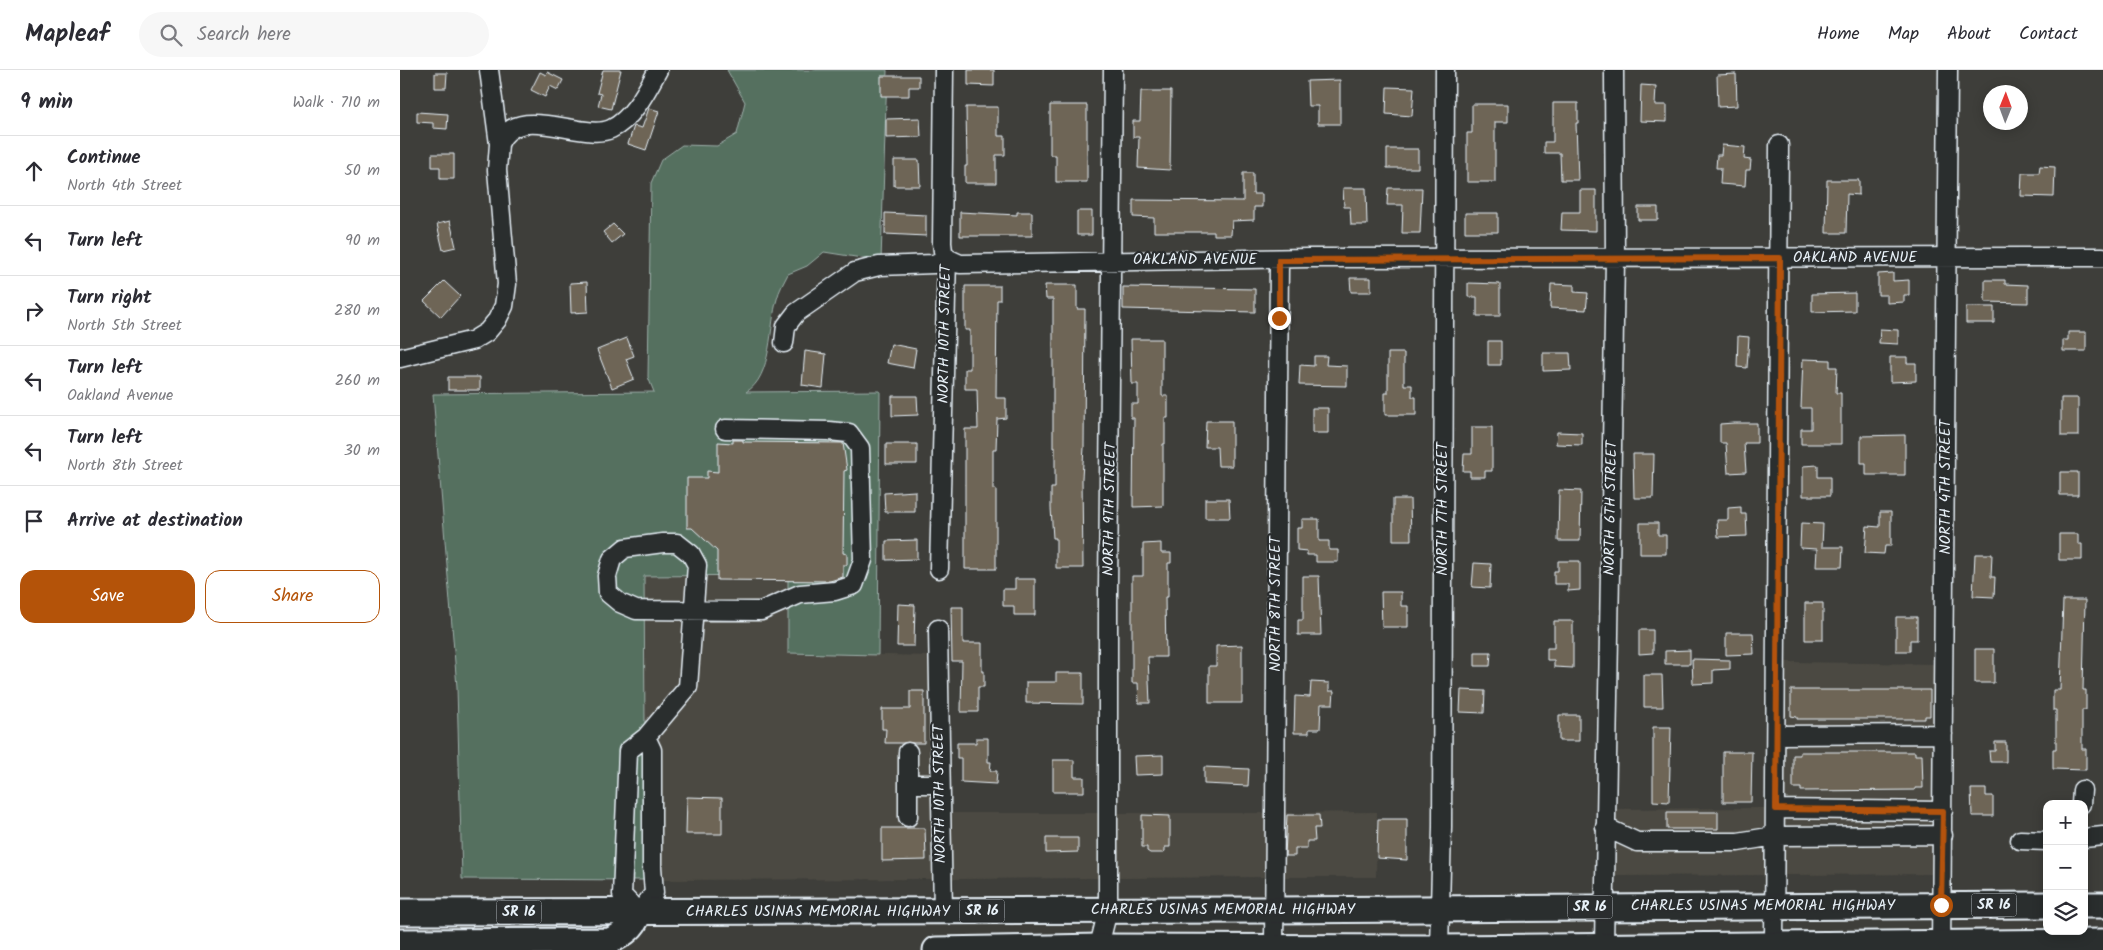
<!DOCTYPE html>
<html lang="en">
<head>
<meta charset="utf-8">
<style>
  :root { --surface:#fff; --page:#f7f7f7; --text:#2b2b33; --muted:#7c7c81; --line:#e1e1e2; --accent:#b45309 }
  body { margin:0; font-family:Kalam,sans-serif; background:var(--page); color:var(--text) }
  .controls { position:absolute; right:15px; bottom:15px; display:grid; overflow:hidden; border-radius:10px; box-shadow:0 2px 12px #0003 }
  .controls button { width:45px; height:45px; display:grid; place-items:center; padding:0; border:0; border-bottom:1px solid var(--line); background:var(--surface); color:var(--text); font:25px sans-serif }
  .compass { position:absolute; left:1583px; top:15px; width:45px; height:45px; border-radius:50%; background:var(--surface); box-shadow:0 2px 12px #0003; rotate:1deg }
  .stop { position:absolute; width:15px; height:15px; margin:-11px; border:4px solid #b45309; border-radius:50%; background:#fff }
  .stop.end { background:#b45309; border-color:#fff; box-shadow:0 1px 5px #0008 }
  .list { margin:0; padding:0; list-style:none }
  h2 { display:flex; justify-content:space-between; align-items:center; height:65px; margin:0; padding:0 20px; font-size:21px }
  h2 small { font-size:16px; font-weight:400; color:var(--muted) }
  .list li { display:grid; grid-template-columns:32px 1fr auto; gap:15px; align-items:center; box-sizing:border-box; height:70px; padding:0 20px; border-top:1px solid var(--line) }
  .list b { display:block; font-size:19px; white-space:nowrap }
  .list p { margin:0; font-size:16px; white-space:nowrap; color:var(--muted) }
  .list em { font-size:16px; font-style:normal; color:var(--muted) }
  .actions { display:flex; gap:10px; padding:15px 20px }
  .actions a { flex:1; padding:11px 0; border:1px solid var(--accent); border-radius:15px; text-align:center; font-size:18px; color:var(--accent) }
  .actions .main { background:var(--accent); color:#fff }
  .icon { flex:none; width:28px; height:28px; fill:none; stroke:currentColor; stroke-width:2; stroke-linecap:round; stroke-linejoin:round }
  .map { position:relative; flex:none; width:1703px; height:880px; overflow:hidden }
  header { display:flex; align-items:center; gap:30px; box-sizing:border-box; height:70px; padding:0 25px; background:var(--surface); border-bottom:1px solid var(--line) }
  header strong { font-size:24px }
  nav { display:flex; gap:28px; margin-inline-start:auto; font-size:18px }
  .search { width:350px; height:45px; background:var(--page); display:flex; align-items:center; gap:12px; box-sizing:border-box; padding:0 18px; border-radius:28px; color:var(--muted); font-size:19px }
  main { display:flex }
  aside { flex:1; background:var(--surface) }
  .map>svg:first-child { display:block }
  .built { fill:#4c4a42 }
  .green { fill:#546f5e; stroke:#9eb0ab }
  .building { fill:#6e6556; stroke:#e8f1f8 }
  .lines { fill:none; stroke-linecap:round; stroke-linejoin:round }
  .minor-casing { stroke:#e8f1f8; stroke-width:21 }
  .highway-casing { stroke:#e8f1f8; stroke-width:29 }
  .minor { stroke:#2a2d2e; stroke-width:18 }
  .highway { stroke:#2a2d2e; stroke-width:25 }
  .route { stroke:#b45309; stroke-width:6 }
  .labels { text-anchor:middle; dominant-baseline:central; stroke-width:4.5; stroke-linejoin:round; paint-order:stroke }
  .shield { fill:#2a2d2e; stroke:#afb6bb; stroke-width:1 }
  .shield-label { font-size:14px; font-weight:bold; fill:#e8f1f8 }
  .street-label { font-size:15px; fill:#e8f1f8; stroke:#2a2d2e }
</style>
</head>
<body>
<header>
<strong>Mapleaf</strong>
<div class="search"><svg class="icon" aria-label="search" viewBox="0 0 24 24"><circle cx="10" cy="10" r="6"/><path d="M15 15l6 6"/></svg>Search here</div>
<nav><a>Home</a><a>Map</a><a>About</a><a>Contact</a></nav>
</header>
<main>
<aside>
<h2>9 min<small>Walk · 710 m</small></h2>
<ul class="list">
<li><svg class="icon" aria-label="ahead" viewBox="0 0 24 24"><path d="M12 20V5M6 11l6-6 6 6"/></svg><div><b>Continue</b><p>North 4th Street</p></div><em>50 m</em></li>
<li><svg class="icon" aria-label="left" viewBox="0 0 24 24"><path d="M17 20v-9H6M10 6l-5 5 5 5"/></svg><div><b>Turn left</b></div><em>90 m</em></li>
<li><svg class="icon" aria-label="right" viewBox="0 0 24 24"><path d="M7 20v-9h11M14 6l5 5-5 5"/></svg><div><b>Turn right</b><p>North 5th Street</p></div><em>280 m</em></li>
<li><svg class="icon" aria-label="left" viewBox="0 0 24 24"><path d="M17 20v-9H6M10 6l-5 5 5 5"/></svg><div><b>Turn left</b><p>Oakland Avenue</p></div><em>260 m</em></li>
<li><svg class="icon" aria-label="left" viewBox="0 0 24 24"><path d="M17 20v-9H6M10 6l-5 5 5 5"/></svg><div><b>Turn left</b><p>North 8th Street</p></div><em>30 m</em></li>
<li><svg class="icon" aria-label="arrive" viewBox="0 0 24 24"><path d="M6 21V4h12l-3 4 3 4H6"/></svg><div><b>Arrive at destination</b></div></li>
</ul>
<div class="actions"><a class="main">Save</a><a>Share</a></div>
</aside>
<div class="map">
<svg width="1703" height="880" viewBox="0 0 1703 880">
  <rect width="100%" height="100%" fill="#3e3e3a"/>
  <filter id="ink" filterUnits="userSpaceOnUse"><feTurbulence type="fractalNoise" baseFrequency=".02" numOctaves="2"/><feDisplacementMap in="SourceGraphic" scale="10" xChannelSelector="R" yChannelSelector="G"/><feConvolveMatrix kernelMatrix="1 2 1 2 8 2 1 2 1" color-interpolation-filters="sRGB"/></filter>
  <g filter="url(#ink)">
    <path class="built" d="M388,505L389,583L532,586L535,809L246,810L243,506Z
      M1385,592L1537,594L1535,804L1381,805Z
      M1369,738L1368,805L1211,806V739Z
      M977,742L976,807H880L881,743Z
      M547,743H703L702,808L549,809Z
      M716,743H868L867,807L715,808Z"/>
    <path class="green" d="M327,0H487L481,191L424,182L407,196L388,204C384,212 379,220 377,229C369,254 373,307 346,322L480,321L478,585L388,583V505L244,506L246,810L62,809L57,617L33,324L254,322L248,307L251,113L261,90L282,75L317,76L337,64L345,32Z"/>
    <path class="building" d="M203,0H221L211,39L198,36L201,24L197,23Z
      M568,0H594V16L568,15Z
      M140,2L146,5L147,2L163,10L158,20L150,16L145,27L131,20Z
      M35,3H47L46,18H35Z
      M1336,4L1337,36L1318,37L1317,5Z
      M481,6H519V17H509V26H481Z
      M940,10V54H918V36H908L907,11Z
      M1241,15L1256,16L1255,35H1267V52L1240,51Z
      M987,17L1014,18L1012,46L986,44Z
      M741,21H771L770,100L738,98L739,67H733V51H740Z
      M1153,33H1178V53H1176L1178,110H1161L1160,83H1144V72H1153Z
      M1072,34H1108V52H1095V112H1067V63H1072Z
      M650,35H687V112H656V85H650Z
      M566,37H598V66H605V85H596V113H565V96H567Z
      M249,38L259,41L246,80L228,74L234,56L242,58Z
      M17,42L48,44L47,59L33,58V53L17,52Z
      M520,48L521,67L486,68V49Z
      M1322,75L1345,77L1344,89L1351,90L1350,100H1346L1345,116L1320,114L1321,98H1316L1317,85H1321Z
      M987,79H1018V98H987Z
      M32,84H54V109H40V97H32Z
      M494,90H519L520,116H494Z
      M1640,96L1655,97L1654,127L1621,126L1622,103H1639Z
      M843,103H853V124H862V137H854V150L832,151L831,165H814V162H754V148L733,147V130L843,131Z
      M1427,110H1459V125L1447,124L1446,163H1426Z
      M943,118H966L967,155H951L950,137H944Z
      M988,118H1022L1020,163H1002L1003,135H987Z
      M1180,120H1196V161L1161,160L1162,142H1180Z
      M1238,137H1258V150H1238Z
      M677,141H692V165H677Z
      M560,142L617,145V142H632V166H560Z
      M485,143L526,145V166L485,164Z
      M1065,143H1098V162H1065Z
      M50,151L56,177L43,180L37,154Z
      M213,154L223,164L212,173L203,162Z
      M1493,203V211L1509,210V225H1504V232L1487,233V225H1478V204Z
      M950,208H971V222H951Z
      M1585,210H1605V214L1628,215V233L1585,232Z
      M44,211L60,226L41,247L24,231Z
      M187,212L188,242L171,243L170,213Z
      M1068,213L1100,214V246H1077V227H1068Z
      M1151,214L1174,215V222L1188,223L1186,240L1150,238Z
      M645,215H677V239H685L684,378L682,408L683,498H656V468H653L651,438V418H655V378H653V229H646Z
      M565,216H600V230H597L596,328H606V348L597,349L596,379H593V419H596V499H565V359H578L577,319H565V299H570V260H565Z
      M723,217L855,219V242L723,239Z
      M1455,223V241L1412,242V224Z
      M1566,237H1594V253H1566Z
      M1480,259L1498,260V274L1479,273Z
      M1668,262H1686V281H1663V270H1668Z
      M1338,266L1349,267L1347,298L1337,297Z
      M227,268L234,286L226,289L234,309L212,318L197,280Z
      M731,269H762V326H768V348H765V374H763V436L733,437L734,348H731V334H738V314H732Z
      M1088,271H1101V295H1088Z
      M491,274L516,279L513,298L487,293Z
      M405,281L426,284L423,318L402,315Z
      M988,283H1004V315H1012V327H1016V345H985V323H988Z
      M1143,283H1170L1171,300L1143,301Z
      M914,286H927L926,295L947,296V316L899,315L900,295L914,296Z
      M1490,287H1507V293H1516V311L1490,312Z
      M1403,289L1430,290V297H1437L1436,323H1441V374H1401V359H1411V338H1401Z
      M48,307H80V320H48Z
      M492,326H517L518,345L492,346Z
      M1661,328H1678V366H1661Z
      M912,338H928V363H912Z
      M806,351H832V396H818L817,377H805Z
      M1334,353H1357V373H1344L1346,402L1328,403L1326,373H1320V354Z
      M1072,357H1092V401H1085V407H1070V401H1063L1064,384H1072Z
      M1157,362L1182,363V375L1156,374Z
      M1505,365V405H1466V393H1461V366Z
      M333,370H343V372L443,373L447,400L444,401L443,483L447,484V495H443V507L430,511L317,510V481L292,458H287V408H307V401L318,402V372L333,373Z
      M486,374H517V394H486Z
      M1233,384H1254L1253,428H1234Z
      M1418,395V407H1430V426H1403V396Z
      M1660,402H1678V425H1660Z
      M1159,420L1181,421L1180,471H1158Z
      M515,421V442H485L484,423Z
      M805,429H829L830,448H805Z
      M993,429H1010L1011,470H993Z
      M1341,437V444H1346L1347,466L1318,467L1317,450H1328V438Z
      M1480,442H1491V476H1485L1484,484L1465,483L1467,456L1480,457Z
      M902,449H919V471H929V480H938V492H916V485H907V481L897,480V458H902Z
      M1240,453H1258V465H1266V484H1240Z
      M1401,453L1423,454L1422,477H1443L1442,497H1416L1417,479L1400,478Z
      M1659,464H1678V474H1682V490H1659Z
      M517,470V489L486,490V471Z
      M761,473V483H771V493H768V527H765L766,587H748L750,633H739L738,613H732V506H743V474Z
      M1575,484H1592L1591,507H1595L1594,527L1573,526Z
      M1158,491H1180V520L1168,521V514H1154V501H1158Z
      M1074,493L1091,494L1090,518L1072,517Z
      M903,506H919L921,565H898V550H903Z
      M615,509H635V545H614V536H603V519H615Z
      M981,522H1001V536H1008V557H982Z
      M1663,530H1685L1683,620H1686V640H1682V679H1686V700L1653,699V679H1656V640H1653V620H1660Z
      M1405,533H1423V570H1405Z
      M498,534L515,535L514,576H497Z
      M551,537H563V573H582V601H584V617H578V642H561L562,591H552Z
      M1496,547H1517V570H1510V581H1496Z
      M1154,551H1173V598L1154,597V590H1147V578H1154Z
      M1239,560H1253V583L1239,584Z
      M1326,563H1353L1354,584L1326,585Z
      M842,575V633H809V596H816V576Z
      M1575,579H1594V613H1575Z
      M1290,580V594H1265V581Z
      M1075,582H1091L1090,596H1075Z
      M1292,589L1330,590V599L1313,600V613L1293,614Z
      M656,603H683V634L626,633V612H656Z
      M1244,605H1262L1263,637H1244Z
      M911,612L929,613V621H934L933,634H921L920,659H909V663H894L895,626L910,627Z
      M1061,620L1085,621L1084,643L1060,642Z
      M1391,620H1530V646H1525V649H1397V647L1391,646Z
      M510,621H524V673H485L486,659H482V639H510Z
      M1159,645H1179V671H1159Z
      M1253,657H1271L1269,732L1253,731Z
      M576,668H588V692H591L590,701H597L596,714L561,712V688H557V673H576Z
      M1595,672H1606V692H1590L1589,681H1595Z
      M1323,682H1352L1351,732H1323Z
      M1400,682H1515V685H1522L1523,718H1515V720L1401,721V718H1393V685H1400Z
      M763,685V704L735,705L734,686Z
      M653,690H674V707H684V722H653Z
      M804,697L849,699L848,716L804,714Z
      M1571,719H1586V726H1593V746H1572Z
      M287,727L322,728V764H286Z
      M1267,742H1318V759H1267Z
      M742,745L770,746V777H765V781L762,783H750L747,781V777H742Z
      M887,745H919L920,758H914L915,771H907V778H895V786H885Z
      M978,749H1007V790L977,788Z
      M482,758H525L526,790L482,791Z
      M646,768H678V782L646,783Z"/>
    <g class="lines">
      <defs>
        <path id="minor" d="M99,74C117,31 182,72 211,59C233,49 247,20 258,0
          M384,273L386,256L396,243L455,202L479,196L534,194L547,188L560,194L909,188L1703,187
          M0,288L74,270L87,262L97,250L104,236L107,214L97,100L99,74L89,0
          M539,499L547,188L543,181L542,173L544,0
          M538,559L543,842
          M1376,665L1543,664
          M246,667L288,617L297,495L291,484L277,473H263L225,478L212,489L207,506L208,523L220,533L236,540L361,541L400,524L435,521L454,515L463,490L460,378L449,363L429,361L325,359
          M246,667L252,680V797L254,823L239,843L222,825L228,681Z
          M508,682V747
          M508,714H540
          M1681,734L1682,720
          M1376,739L1543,741
          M1205,757L1237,772H1338L1375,766L1543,765
          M1684,768L1703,766
          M1620,770L1647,771
          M1374,875L1379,75
          M1204,876L1215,189L1214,0
          M874,878L879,190
          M1039,878L1042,757L1045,0
          M698,880L708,840V518L713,0
          M1541,880L1548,0"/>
        <path id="highway" d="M1684,835H1703
          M0,842L873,840L1647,835
          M0,872L210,871C224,864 233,858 239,843
          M536,880L699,877L1039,878L1703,872"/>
      </defs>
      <use href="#minor" class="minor-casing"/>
      <use href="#highway" class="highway-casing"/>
      <use href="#minor" class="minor"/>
      <use href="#highway" class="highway"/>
    </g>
  </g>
  <g class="lines" filter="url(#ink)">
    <path class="route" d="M879,248V190L1380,188L1376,739L1543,741L1541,835"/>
  </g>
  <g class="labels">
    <g class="shield">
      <rect x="1571.5" y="823.5" width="45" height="23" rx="4"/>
      <rect x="1167.5" y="825.5" width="45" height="23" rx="4"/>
      <rect x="559.5" y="829.5" width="45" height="23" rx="4"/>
      <rect x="96.5" y="830.5" width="45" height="23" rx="4"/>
    </g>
    <g class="shield-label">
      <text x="1594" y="835">SR 16</text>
      <text x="1190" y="837">SR 16</text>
      <text x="582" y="841">SR 16</text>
      <text x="119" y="842">SR 16</text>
    </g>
    <g class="street-label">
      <text x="1455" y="188">OAKLAND AVENUE</text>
      <text x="795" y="190">OAKLAND AVENUE</text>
      <text transform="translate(545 264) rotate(-89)">NORTH 10TH STREET</text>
      <text transform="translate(1546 417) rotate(-90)">NORTH 4TH STREET</text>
      <text transform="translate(1211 438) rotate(-89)">NORTH 6TH STREET</text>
      <text transform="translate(710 439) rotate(-89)">NORTH 9TH STREET</text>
      <text transform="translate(1043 439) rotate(-90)">NORTH 7TH STREET</text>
      <text transform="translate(876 534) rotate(-90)">NORTH 8TH STREET</text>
      <text transform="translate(540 724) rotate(-91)">NORTH 10TH STREET</text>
      <text x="1363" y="836">CHARLES USINAS MEMORIAL HIGHWAY</text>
      <text x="823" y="840">CHARLES USINAS MEMORIAL HIGHWAY</text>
      <text x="418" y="842">CHARLES USINAS MEMORIAL HIGHWAY</text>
    </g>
  </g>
</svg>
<div class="controls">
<button>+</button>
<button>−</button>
<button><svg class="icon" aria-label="layers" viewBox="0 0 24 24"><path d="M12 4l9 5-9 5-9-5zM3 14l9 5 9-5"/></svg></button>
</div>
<svg class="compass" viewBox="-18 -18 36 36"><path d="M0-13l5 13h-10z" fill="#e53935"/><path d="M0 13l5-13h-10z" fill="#7c7c81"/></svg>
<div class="stop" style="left:1541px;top:835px"></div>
<div class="stop end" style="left:879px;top:248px"></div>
</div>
</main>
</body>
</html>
